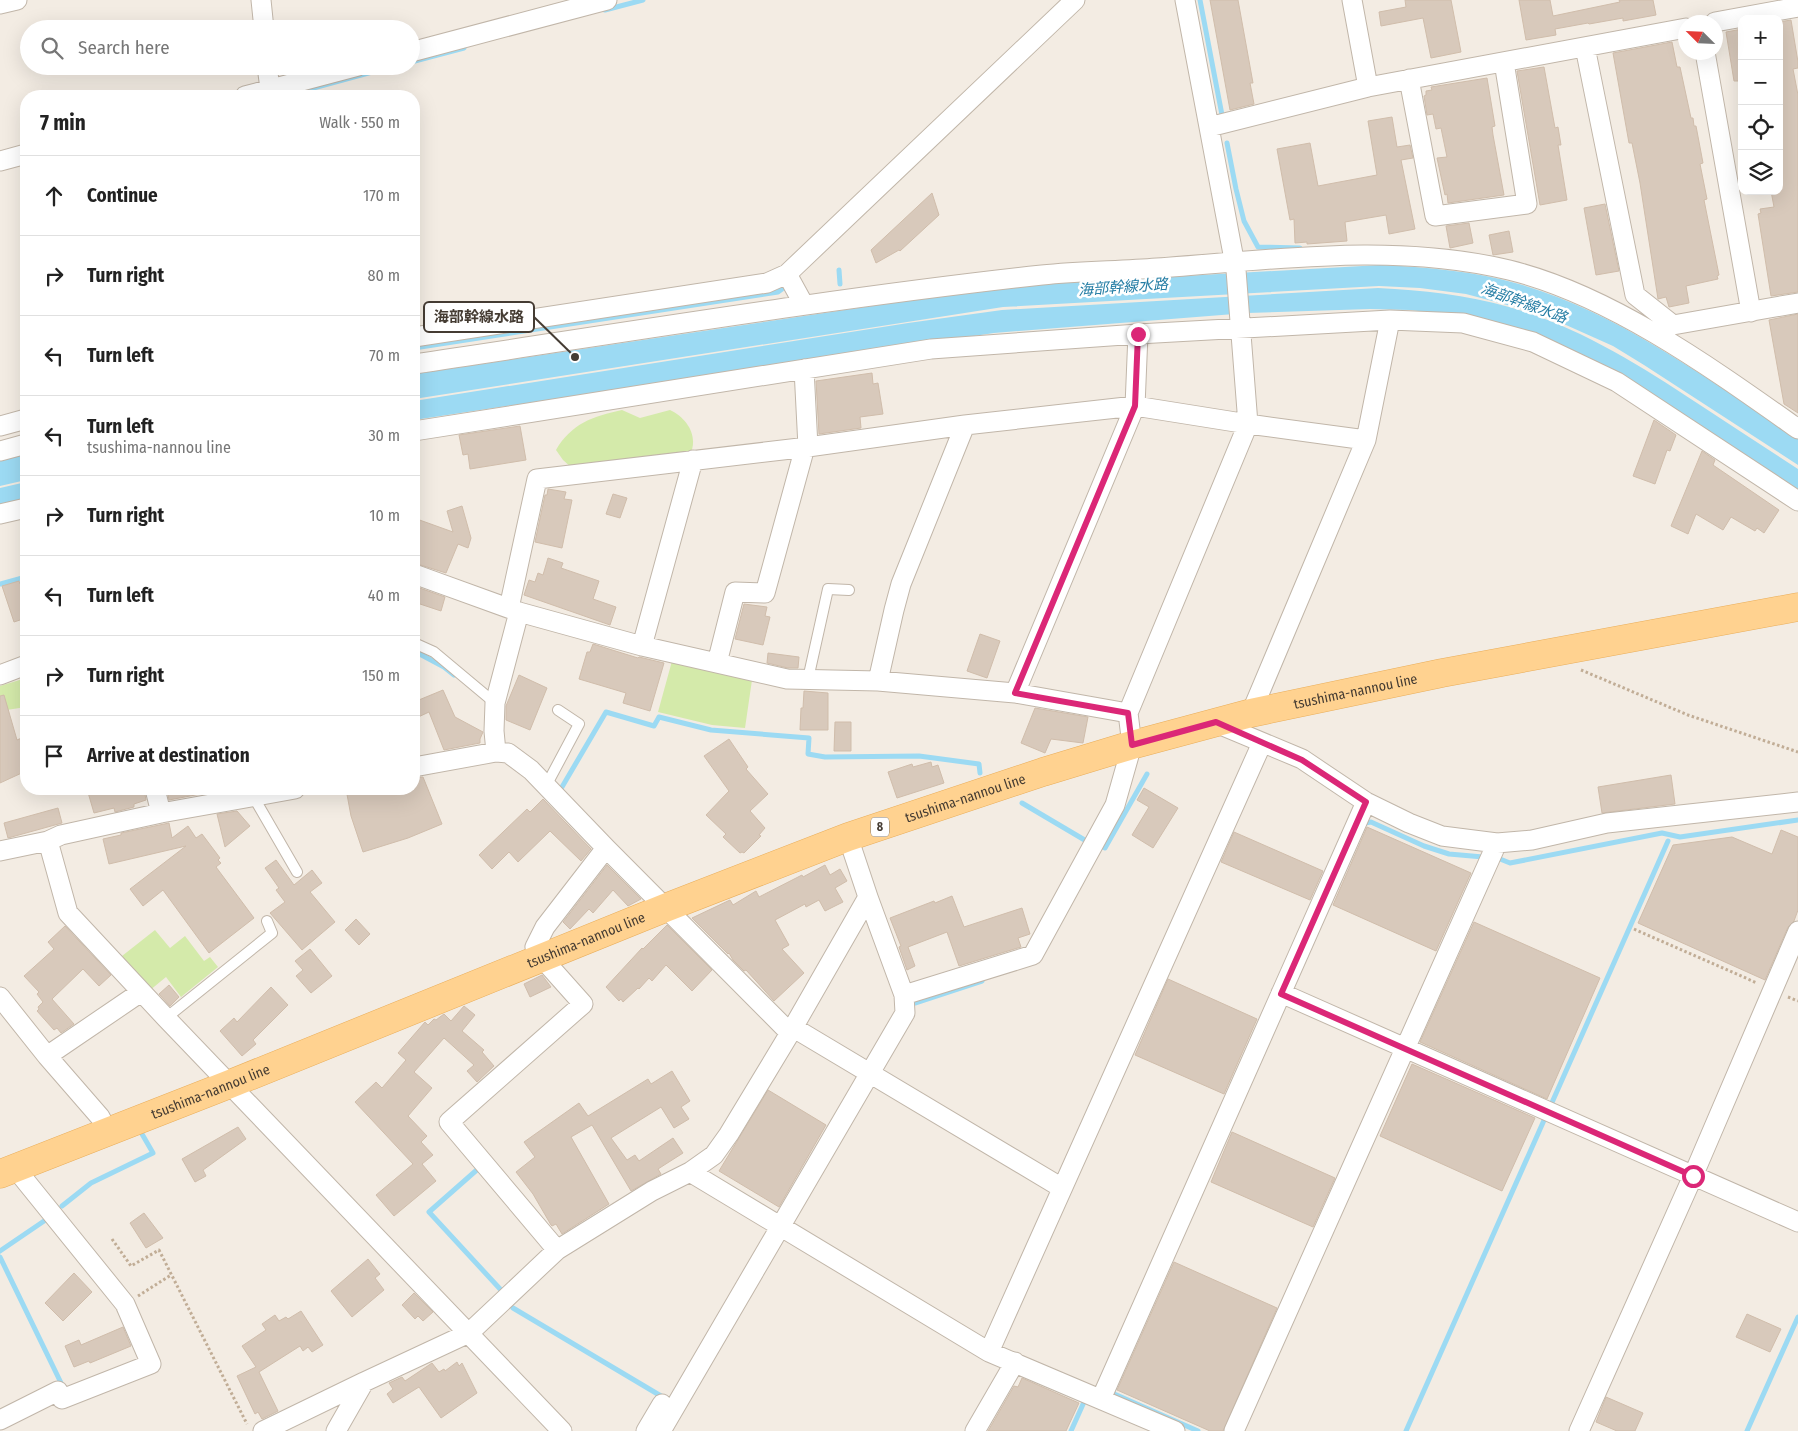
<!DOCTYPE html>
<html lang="en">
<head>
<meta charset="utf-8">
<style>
  :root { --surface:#fff; --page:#f6f6f6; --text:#222; --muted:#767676; --line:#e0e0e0 }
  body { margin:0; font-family:"Fira Sans Condensed","Noto Sans JP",sans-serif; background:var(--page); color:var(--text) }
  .controls { position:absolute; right:15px; top:15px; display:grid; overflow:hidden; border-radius:10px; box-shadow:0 5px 20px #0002 }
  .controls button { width:45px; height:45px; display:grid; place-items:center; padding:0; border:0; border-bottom:1px solid var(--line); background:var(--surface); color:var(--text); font:25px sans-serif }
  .compass { position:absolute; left:1678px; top:15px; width:45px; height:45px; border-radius:50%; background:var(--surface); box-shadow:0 5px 20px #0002; rotate:294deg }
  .stop { position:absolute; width:15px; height:15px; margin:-11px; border:4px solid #db2777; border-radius:50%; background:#fff }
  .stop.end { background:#db2777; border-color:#fff; box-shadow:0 1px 5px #0008 }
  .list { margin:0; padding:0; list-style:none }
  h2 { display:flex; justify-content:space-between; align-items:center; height:65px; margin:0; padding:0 20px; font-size:21px }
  h2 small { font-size:16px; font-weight:400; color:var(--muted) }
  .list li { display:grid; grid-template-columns:32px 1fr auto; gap:15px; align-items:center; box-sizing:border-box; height:80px; padding:0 20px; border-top:1px solid var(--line) }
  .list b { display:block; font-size:19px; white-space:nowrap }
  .list p { margin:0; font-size:16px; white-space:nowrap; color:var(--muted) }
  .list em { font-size:16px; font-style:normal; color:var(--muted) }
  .icon { flex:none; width:28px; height:28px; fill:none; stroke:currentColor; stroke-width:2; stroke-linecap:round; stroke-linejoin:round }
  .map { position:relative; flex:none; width:1798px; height:1431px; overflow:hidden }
  .search { position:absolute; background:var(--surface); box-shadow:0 5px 20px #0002; left:20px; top:20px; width:400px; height:55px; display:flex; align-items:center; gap:12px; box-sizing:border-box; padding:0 18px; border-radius:28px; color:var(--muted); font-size:19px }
  .panel { position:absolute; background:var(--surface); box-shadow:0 5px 20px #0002; left:20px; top:90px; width:400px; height:705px; border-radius:20px }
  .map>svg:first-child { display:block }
  .green { fill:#d4eaaa }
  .water { fill:#9cdaf3 }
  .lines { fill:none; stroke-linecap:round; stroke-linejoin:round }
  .stream { stroke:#9cdaf3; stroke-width:5 }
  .building { fill:#d8c9bb; stroke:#d0bdab }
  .lane-casing { stroke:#c1b6a9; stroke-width:12 }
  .street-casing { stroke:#c1b6a9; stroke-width:21 }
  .primary-casing { stroke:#e9ae5b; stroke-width:29 }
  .path { stroke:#c1ad96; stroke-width:3; stroke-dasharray:2.5 2.5; stroke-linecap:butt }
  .lane { stroke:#fff; stroke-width:10 }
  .street { stroke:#fff; stroke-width:19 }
  .primary { stroke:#ffd290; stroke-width:28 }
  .route { stroke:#db2777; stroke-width:6 }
  .labels { text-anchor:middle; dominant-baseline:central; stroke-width:5; stroke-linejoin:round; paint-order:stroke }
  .shield { fill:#fff; stroke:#7d7670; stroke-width:1 }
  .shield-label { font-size:12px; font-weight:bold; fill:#453c33 }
  .street-label { font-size:14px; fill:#453c33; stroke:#fff }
  .water-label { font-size:15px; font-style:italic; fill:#267ea5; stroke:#fff }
  .leader { fill:none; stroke:#453c33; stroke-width:2 }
  .callout-dot { fill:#453c33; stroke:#fff; stroke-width:2 }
  .callout { fill:#fff; stroke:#453c33; stroke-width:2 }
  .callout-label { font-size:15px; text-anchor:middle; font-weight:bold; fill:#453c33 }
</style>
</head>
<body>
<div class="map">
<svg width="1798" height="1431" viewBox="0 0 1798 1431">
  <rect width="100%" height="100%" fill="#f3ece3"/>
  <path class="green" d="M622,410L640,418L670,410C687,418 699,436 690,455L573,469L563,460L556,450C571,424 593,416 622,410Z
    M672,661L752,680L745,728L712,725L658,712Z
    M26,678V707L0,711V686Z
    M155,930L170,948L185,936L204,961L210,957L218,967L181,997L166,977L149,991L122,956Z"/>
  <path class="water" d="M1380,265C1426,267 1474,271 1519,284C1622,314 1709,381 1798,438V465L1644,365L1613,346L1566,325L1530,311L1466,294L1420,288L1379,286L1003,307L414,399V374L1006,286Z
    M1378,288C1423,290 1466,295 1509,307C1577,326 1638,364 1697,403C1731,425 1764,447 1798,469V489L1634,382L1599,363L1461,316L1410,310L1370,309L1247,313L994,333L414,420V401L908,323L1002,310Z
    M26,454V480L0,486V461Z
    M26,482V500L0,507V488Z"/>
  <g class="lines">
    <path class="stream" d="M1200,0L1222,115
      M605,10L643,0
      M411,62L464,48
      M284,96L394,66
      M1227,143L1236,189L1244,221L1258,247L1300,248
      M839,270L840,284
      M414,348L778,292L782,289
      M0,584L26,577
      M414,651L444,667L454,675
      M562,787L606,712L654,726L659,717L711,730L809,738L808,754L825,757L919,756L979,764L980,773
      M1022,803L1088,842
      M1364,825L1365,823L1371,822L1424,846L1449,854L1483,857
      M1099,848L1101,846L1105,848L1147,774
      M1495,857L1510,863L1662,833L1680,837L1798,820
      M915,1003L982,981
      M1550,1107L1668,841
      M479,1168L429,1212L501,1290
      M62,1206L91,1183L153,1153L142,1134
      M0,1251L47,1219
      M0,1257L63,1387
      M513,1308L661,1396
      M1114,1389L1112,1393L1198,1431
      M1071,1431L1084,1402
      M1406,1431L1545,1118
      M1747,1431L1798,1317"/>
  </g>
  <path class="building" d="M1210,0H1238L1253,83H1250L1254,104L1230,110Z
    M1405,0H1451L1461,52L1431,58L1423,18L1381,26L1379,12L1406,7Z
    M1519,0H1550L1553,16L1620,2L1619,0H1653L1656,15L1623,21V18L1589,24L1588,23L1555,29L1556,35L1526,40Z
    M1791,20L1798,62V68L1793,69L1798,95V292L1771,296L1758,214L1761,213L1760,209L1774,207L1771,191H1779V22Z
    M1742,29V81H1734L1726,32Z
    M1672,42L1677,67H1680L1691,118H1693L1694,126H1696L1703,163L1700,164L1707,199L1704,200L1719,275L1717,276L1718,279L1686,286L1689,303L1669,307L1666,297L1658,299L1640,183L1632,143H1629L1613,53Z
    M1544,67L1555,128L1558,127L1561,145H1558L1567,200L1540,205L1517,71Z
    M1487,78L1495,126L1492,127L1493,135L1504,195L1448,203L1447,194L1445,195L1437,158L1447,157L1441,128L1436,129L1433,114L1427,115L1424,96L1426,95V91L1432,90L1431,87Z
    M1392,117L1397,147L1410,145L1413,158L1401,160L1415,229L1389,234L1386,215L1345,222L1347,241L1307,244V242L1295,243L1294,219L1290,220L1277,149L1310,143L1318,186L1377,175L1368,121Z
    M932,193L939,215L900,251L899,250L876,263L871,250Z
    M1605,204L1619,271L1596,275L1584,208Z
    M1469,223L1473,243L1450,248L1446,226Z
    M1509,231L1513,252L1493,255L1489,235Z
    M1798,314V413L1784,404L1769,320Z
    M872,373L873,384L878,383L883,414L860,417L861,428L819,434L816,381Z
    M1654,420L1676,435L1670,451L1667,450L1655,484L1633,476Z
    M520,426L526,460L470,469L468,454L463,455L459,435Z
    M1702,451L1715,460L1713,465L1779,510L1764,533L1757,528L1755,531L1731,517L1723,530L1696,514L1688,534L1671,526Z
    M548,489L566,492L564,499L572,500L562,548L535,542L545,495H547Z
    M613,494L627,498L620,518L606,514Z
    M462,506L471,538L468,548L458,544L446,573L414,563V518L453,532L447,511Z
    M548,558L563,563L561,568L599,581L593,599L616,607L610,625L524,595L529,580L535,582L538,573L543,575Z
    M19,581L20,584L26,582V618L14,622L2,586Z
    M414,586L445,597L441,611L414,602Z
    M744,604L767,607L765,616L770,617L763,645L735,639Z
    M980,634L1000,641L987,678L967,671Z
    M593,644L638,658L639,657L664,663L650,711L623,703L626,693L579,679L587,652H590Z
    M768,653L799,657L798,668H788L767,663Z
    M519,675L547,688L530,730L506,720V706Z
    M443,690L455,717L483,732L480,739V743L444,750L429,712L414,719V702Z
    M804,691L828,693V730H800L801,708H803Z
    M4,695L17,740L26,736V771L0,783V696Z
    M1035,708L1088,717L1083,743L1051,739L1045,753L1021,743Z
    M835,722H851V751H834Z
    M729,739L748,767L746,769L768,794L750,811L765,828L759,835L761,836L744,853L742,852L740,853L723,837L726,834L706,815L729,791L704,756Z
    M931,762L932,767L938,765L944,783L897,798L888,772L912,764L913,767Z
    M1671,775L1675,804L1602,813L1598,787Z
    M423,777L442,824L408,838L363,852L351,816L346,789H414V778Z
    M1144,788L1178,808L1153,848L1132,835L1149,807L1137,800Z
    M87,789H144L146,800L134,804V807L115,812L114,808L94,813Z
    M167,789H210L211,792L169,800Z
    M543,799L591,849L581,861L550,831L518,862L509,852L492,869L479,855L527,809L530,812Z
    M58,808L62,823L8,838L4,823Z
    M237,811L250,826L225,847L217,814Z
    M169,823L172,838L188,826L196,838L202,834L220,858L218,860L221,863L216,867L254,918L209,953L163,890L143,906L130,889L186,846L109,864L103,839L121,835V833Z
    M1367,827L1471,873L1436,951L1333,905Z
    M1781,830L1798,837V910L1794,921L1788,927L1765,980L1638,923L1673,845L1732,837L1772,854Z
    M1234,832L1323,871L1310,900L1221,862Z
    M276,860L294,885L312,870L322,883L310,892L335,922L302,950L270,913L285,902L276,890L279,888L265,868Z
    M607,865L641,899L628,906L613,890L593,913L589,909L570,929L563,922Z
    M825,865L830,875L840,869L847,881L835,888L843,902L825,911L819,900L806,907L805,904L775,920L789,945L782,949L804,973L774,1001L746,970L744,971L733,960L729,953L728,954L692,918L730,900L733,905L756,891L759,897L802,875L803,877Z
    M952,896L964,927L1022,908L1030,934L1018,938L1021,947L959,966L947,932L908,947L915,966L907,970L899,947L901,946L890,918L934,901L935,903Z
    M356,919L370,934L359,945L345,930Z
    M1474,922L1600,978L1547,1099L1420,1042Z
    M667,925L712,970L692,991L666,965L652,981L649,978L639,989L638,988L623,1002L621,999L619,1001L606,987L642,948L643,949Z
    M65,926L111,975L99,986L83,969L52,999L74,1024L61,1033L57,1028L54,1030L37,1011L39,1009L38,1007L43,1002L37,994L39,992L24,976L54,949L48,942Z
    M310,949L332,976L311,993L296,976L303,970L295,961Z
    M542,975L551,987L530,997L524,984Z
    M1168,979L1257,1019L1224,1094L1135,1055Z
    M169,985L179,997L170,1006L159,994Z
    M271,987L288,1005L253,1040L256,1044L242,1056L220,1031L234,1018L237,1022Z
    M464,1006L475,1015L462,1031L484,1050L482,1052L494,1066L477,1082L467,1071L474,1065L444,1038L414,1072L432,1088L408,1116L427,1136L421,1142L433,1155L422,1164L436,1181L394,1216L376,1195L413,1164L355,1102L376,1082L382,1088L406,1060L398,1053L425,1022L428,1025L434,1019L436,1020L444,1014L451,1021Z
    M1412,1064L1535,1118L1502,1191L1380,1136Z
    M672,1071L690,1101L681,1107L689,1119L674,1128L661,1107L611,1138L627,1160L635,1155L639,1161L673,1138L683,1153L658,1169L661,1174L631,1191L592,1125L571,1137L609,1204L562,1234L556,1224L552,1226L551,1225L533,1194L516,1172L535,1157L524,1142L579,1103L588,1116L648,1079L651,1084Z
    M768,1090L826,1125L779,1207L719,1171Z
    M238,1127L246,1139L203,1170L206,1176L195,1182L182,1159Z
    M1232,1132L1335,1178L1313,1227L1211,1182Z
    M144,1213L163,1238L146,1248L130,1223Z
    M368,1259L380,1274L375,1278L384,1290L352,1317L331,1291Z
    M1174,1262L1277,1308L1223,1431H1210L1117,1390Z
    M74,1273L92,1292L63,1321L45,1303Z
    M414,1293L433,1312L423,1321L418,1316L415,1319L402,1305Z
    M301,1311L323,1345L312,1352L308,1347L303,1351L300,1346L259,1372L278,1411L262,1419L258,1412L255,1414L237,1376L256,1367L242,1346L266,1330L262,1324L275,1315L279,1321L286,1317L288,1319Z
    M1747,1314L1781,1329L1770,1352L1736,1337Z
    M123,1327L131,1346L90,1363L89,1361L74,1367L65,1346L79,1340L81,1345Z
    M457,1362L459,1366L462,1363L477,1393L441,1418L419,1387L393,1403L387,1394L393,1389L389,1383L402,1377L405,1381L432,1363L439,1372L444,1369L445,1371Z
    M1022,1378L1079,1403L1066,1431H988L1014,1386L1018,1387Z
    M1606,1397L1643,1413L1635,1431H1617L1596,1422Z"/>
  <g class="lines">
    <defs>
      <path id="lane" d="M414,643L434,652L495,703
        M808,679L828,589L849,590
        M546,786L579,724L558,710
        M253,796L297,872
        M166,1018L272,933L267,921"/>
      <path id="street" d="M261,0L264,29
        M1352,0L1368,87L1686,28
        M0,4L17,0
        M1715,22L1798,7
        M1585,47L1635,295L1673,325L1798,303
        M411,52L607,0
        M1705,52L1751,312
        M267,66L271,96
        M1409,79L1435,216L1527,204L1504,62
        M245,96L358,66
        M1209,127L1368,87
        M0,161L26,154
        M804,305L787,274L1075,0
        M414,337L767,283L787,274
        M414,364C623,333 832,298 1042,275C1080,271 1119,271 1157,268C1273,260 1394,242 1509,270C1611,295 1713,369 1798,429
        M804,369L808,447
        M0,426L26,419
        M414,431L931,349L1138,334L1390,320L1463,323L1533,342L1617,382L1798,501
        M0,451L26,444
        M0,514L26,508
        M414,574L519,612L642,646L787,679L878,681L1015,693L1128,713L1132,745L1115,805L1033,955L904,995L868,897
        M509,608L537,479L808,447L965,425L1135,406L1248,424L1366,440
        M642,646L693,460
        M717,663L735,592L765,593L805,447
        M0,675L26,665
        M878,681L894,610L901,584L965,425
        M1015,693L1135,406L1138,334
        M1128,713L1248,424L1236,270L1185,0
        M1251,713L1366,440L1390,320
        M1216,723L1302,759L1366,802L1409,823L1442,836L1497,843L1532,840L1607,823L1798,802
        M496,752L494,731L495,703L519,612
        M414,767L496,752L508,753L531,770L606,848L790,1033
        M155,789L161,813
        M295,789L161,813L61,835L48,841L68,913L166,1018L562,1431
        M0,851L48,841
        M1281,993L1798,1222
        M0,997L47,1056L100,1117L108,1132
        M794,1028L1062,1188
        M47,1056L141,992
        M690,1172L989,1352L1175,1431
        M557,1250L449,1122L583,1004L542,958L535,947L545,927L606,848
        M989,1352L1262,743
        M1101,1399L1366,802
        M0,1420L58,1391L62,1399L151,1364L125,1304L15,1168
        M263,1431L364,1382
        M336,1431L364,1382L469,1333L557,1250L652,1191L690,1172L714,1155L729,1134L790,1033L868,897L848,837
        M646,1431L662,1404
        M661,1431L905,1013L904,995
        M975,1431L1015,1362
        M1234,1431L1497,843
        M1579,1431L1693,1176L1798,931"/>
      <g id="primary">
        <path id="s1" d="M0,1174L230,1084L665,908L848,837L1043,772L1132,745L1251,713L1442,673L1798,607"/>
      </g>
    </defs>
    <use href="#lane" class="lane-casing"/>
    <use href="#street" class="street-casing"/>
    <use href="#primary" class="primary-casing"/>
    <path class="path" d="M1581,670L1688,715L1798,752
      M1634,929L1757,983
      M1788,997L1798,1001
      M112,1239L131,1266L159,1250L247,1424
      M138,1296L171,1275"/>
    <use href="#lane" class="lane"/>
    <use href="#street" class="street"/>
    <use href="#primary" class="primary"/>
  </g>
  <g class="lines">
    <path class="route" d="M1138,334L1135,406L1015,693L1128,713L1132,745L1216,722L1302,760L1366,802L1281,994L1693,1176"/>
  </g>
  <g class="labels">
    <rect class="shield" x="871" y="817.5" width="18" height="19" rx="4"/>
    <g class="shield-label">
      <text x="880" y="827">8</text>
    </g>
    <g class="street-label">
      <text stroke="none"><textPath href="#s1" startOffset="1441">tsushima-nannou line</textPath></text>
      <text stroke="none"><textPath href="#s1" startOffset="1036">tsushima-nannou line</textPath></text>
      <text stroke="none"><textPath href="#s1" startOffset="631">tsushima-nannou line</textPath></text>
      <text stroke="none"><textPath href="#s1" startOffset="226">tsushima-nannou line</textPath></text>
    </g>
    <g class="water-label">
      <text transform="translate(1123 287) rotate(-4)">海部幹線水路</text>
      <text transform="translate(1524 303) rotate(20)">海部幹線水路</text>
    </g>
  </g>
  <path class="leader" d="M575 357L534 317"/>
  <circle class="callout-dot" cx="575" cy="357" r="5"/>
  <rect class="callout" x="424" y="302" width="110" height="30" rx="5"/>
  <g class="callout-label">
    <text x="479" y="322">海部幹線水路</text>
  </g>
</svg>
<div class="controls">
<button>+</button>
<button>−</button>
<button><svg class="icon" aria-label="locate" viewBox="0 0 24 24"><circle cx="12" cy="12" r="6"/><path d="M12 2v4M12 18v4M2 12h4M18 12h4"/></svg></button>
<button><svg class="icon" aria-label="layers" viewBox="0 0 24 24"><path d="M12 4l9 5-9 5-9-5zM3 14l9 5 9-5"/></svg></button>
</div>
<svg class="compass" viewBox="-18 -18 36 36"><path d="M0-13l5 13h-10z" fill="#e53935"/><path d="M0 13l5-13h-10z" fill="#767676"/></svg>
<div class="stop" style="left:1693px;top:1176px"></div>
<div class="stop end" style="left:1138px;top:334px"></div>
<div class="search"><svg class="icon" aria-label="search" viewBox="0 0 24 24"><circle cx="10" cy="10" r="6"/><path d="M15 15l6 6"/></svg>Search here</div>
<section class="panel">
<h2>7 min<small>Walk · 550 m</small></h2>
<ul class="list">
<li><svg class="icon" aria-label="ahead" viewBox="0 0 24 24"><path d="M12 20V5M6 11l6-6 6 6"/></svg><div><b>Continue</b></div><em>170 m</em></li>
<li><svg class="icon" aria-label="right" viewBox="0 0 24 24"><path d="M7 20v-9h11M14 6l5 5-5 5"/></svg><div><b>Turn right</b></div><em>80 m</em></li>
<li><svg class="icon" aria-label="left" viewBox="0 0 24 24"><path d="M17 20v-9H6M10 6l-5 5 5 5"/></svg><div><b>Turn left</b></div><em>70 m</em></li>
<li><svg class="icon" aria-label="left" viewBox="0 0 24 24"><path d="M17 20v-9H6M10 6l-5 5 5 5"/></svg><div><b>Turn left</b><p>tsushima-nannou line</p></div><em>30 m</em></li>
<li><svg class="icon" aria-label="right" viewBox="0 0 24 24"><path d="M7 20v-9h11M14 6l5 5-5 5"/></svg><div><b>Turn right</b></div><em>10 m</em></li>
<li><svg class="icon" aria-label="left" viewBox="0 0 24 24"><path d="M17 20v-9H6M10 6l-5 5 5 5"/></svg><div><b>Turn left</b></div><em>40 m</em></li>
<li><svg class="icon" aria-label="right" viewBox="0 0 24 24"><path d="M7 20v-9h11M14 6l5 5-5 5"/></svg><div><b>Turn right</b></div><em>150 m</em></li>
<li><svg class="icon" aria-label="arrive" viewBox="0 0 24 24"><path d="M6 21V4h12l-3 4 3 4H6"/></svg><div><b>Arrive at destination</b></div></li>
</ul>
</section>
</div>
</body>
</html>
